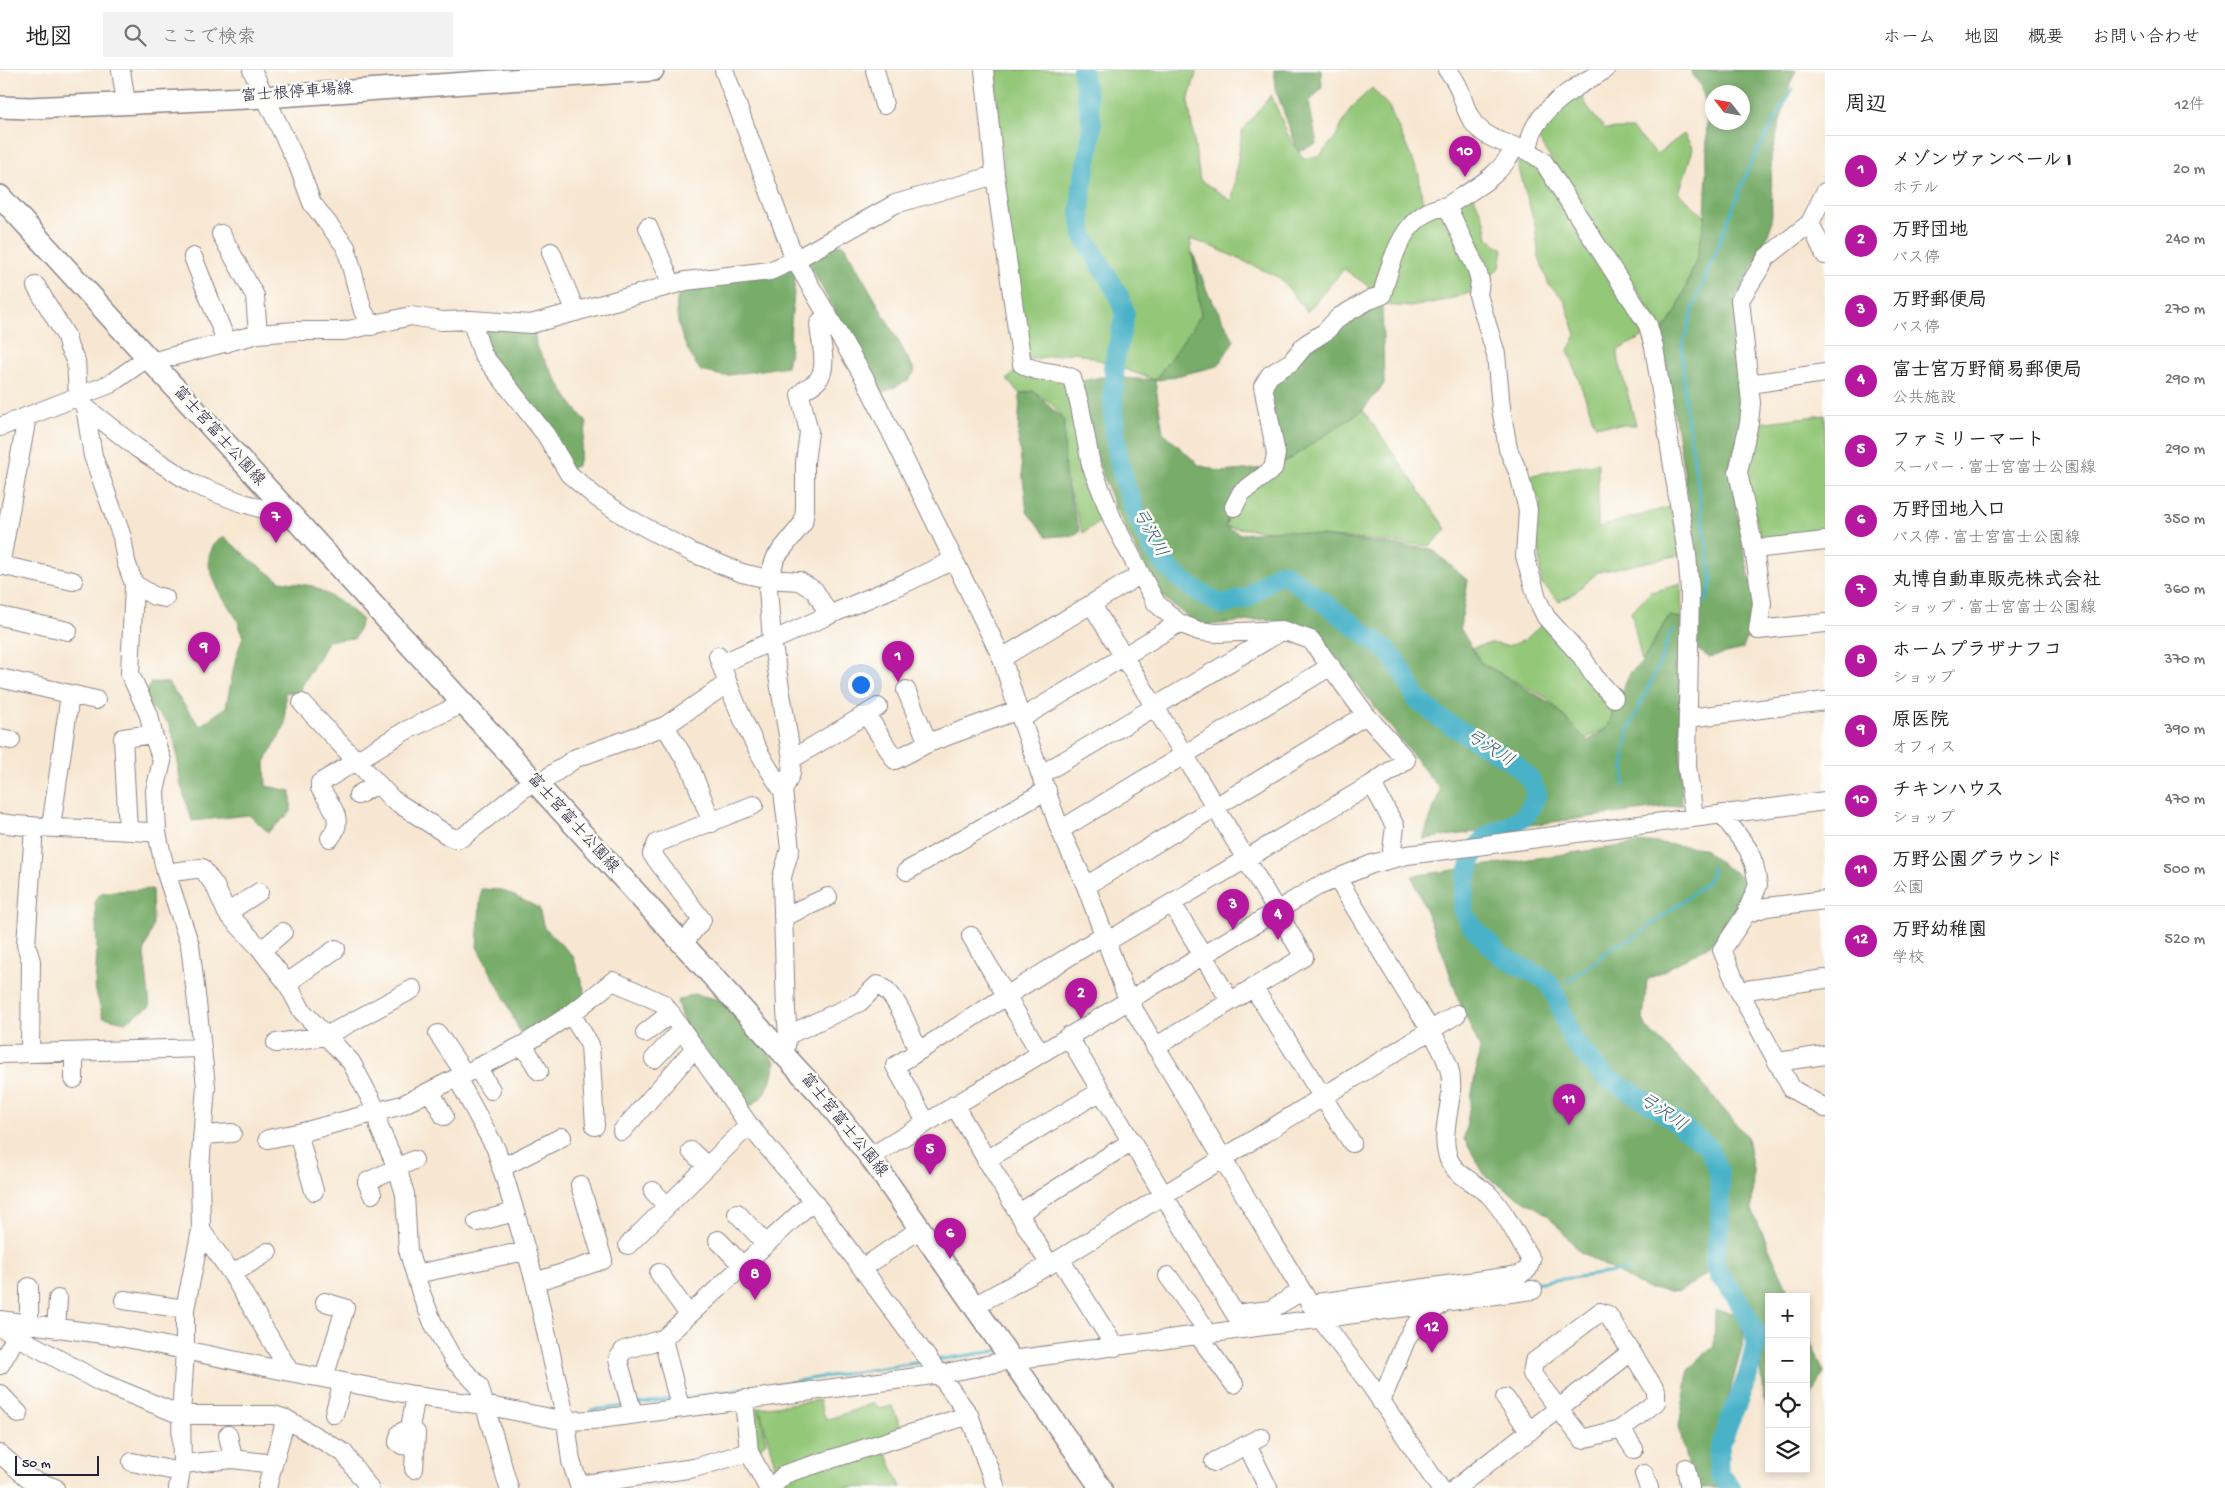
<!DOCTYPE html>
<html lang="ja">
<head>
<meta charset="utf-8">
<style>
  :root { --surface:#fff; --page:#f2f2f2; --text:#202124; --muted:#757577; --line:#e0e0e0; --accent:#b5179e }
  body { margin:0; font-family:"Gochi Hand","Klee One",sans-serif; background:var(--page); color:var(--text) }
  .controls { position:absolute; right:15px; bottom:15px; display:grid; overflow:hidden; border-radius:0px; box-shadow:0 2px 8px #0003 }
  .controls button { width:45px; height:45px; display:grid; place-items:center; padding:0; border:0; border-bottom:1px solid var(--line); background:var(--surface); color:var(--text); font:25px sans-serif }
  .compass { position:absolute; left:1705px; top:15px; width:45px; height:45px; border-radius:50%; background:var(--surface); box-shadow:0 2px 8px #0003; rotate:301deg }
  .scale { position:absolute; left:15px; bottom:12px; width:84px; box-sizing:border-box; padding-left:5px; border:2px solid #22223b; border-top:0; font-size:14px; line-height:18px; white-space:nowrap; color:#22223b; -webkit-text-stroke:4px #fdfcf7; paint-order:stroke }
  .you { position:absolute; left:860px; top:614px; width:18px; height:18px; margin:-12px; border:4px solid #fff; border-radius:50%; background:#1a73e8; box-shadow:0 0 0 8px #1a73e833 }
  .badge { display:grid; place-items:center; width:32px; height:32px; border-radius:50%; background:var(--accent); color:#fff; font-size:16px; font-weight:700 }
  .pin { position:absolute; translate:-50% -41px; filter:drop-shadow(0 1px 2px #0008) }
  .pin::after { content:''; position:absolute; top:26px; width:18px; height:15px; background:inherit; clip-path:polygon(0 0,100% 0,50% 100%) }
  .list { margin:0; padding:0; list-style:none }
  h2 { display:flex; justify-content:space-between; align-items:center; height:65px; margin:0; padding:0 20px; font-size:21px }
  h2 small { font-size:16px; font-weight:400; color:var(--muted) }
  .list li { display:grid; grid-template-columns:32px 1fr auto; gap:15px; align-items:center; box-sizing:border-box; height:70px; padding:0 20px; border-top:1px solid var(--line) }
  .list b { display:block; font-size:19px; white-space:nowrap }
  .list p { margin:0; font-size:16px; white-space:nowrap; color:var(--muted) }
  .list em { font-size:16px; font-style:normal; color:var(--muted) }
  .icon { flex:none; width:28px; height:28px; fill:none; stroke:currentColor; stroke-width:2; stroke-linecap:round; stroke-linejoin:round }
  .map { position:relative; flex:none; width:1825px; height:1418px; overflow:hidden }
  header { display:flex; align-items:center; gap:30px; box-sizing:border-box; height:70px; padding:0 25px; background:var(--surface); border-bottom:1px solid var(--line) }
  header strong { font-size:24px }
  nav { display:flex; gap:28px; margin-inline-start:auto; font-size:18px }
  .search { width:350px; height:45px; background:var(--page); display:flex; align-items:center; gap:12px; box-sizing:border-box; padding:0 18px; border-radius:0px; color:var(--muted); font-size:19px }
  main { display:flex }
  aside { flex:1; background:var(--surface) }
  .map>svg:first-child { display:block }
  .green { fill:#94c879; stroke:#5b755a }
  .forest { fill:#77ac69; stroke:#4c6752; fill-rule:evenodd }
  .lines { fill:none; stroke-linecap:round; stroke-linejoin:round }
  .stream { stroke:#49b2c8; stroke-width:3 }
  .river { stroke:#49b2c8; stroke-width:20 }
  .minor-casing { stroke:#8c8486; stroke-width:20 }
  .major-casing { stroke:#8c8486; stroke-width:24 }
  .minor { stroke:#fff; stroke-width:18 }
  .major { stroke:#fff; stroke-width:21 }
  .labels { text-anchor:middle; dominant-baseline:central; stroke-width:5; stroke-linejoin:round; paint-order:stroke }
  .street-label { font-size:16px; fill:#22223b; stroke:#fdfcf7 }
  .water-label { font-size:18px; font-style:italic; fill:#325c73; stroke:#fdfcf7 }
</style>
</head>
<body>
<header>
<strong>地図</strong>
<div class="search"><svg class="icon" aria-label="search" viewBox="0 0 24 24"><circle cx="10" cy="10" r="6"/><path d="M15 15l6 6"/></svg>ここで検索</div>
<nav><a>ホーム</a><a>地図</a><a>概要</a><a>お問い合わせ</a></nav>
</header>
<main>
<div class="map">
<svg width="1825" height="1418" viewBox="0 0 1825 1418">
  <rect width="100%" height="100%" fill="#fdfcf7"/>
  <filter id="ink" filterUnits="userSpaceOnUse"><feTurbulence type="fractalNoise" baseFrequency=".02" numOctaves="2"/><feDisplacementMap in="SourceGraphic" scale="10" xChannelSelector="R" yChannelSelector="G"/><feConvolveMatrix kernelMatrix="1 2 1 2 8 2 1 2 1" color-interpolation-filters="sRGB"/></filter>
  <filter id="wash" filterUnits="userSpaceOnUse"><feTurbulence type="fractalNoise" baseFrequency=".0096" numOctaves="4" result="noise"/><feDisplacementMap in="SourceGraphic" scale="20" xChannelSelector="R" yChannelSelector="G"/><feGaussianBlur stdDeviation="1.12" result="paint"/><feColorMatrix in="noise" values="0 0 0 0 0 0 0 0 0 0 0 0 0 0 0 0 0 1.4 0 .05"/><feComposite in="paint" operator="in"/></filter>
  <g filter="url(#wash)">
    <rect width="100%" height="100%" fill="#f7e7d2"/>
    <path class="green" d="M995,0H1197L1188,31L1200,110L1232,131L1242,61L1271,25L1288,65L1303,88L1319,87L1336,66L1351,38L1372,18L1389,37L1419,105L1424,143L1472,122L1485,152L1488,168L1503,179L1500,197L1476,221L1446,230L1411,237L1382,235L1390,196L1375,221L1344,199L1307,242L1280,208L1211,176L1190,169L1201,245L1155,310L1076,282L1028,290L1008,156Z
      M1580,23L1590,41L1605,59H1632L1657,84L1684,64L1693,79L1679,123L1705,147L1699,191L1676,242L1661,263L1642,227L1603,173L1537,67L1542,56Z
      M1516,88L1533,89L1608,206L1644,266L1618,280L1619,292L1636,355H1595L1568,280L1576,265L1564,229L1549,215L1539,188L1535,155Z
      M1018,298L1070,311L1107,447L1083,463C1078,444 1068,423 1065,404C1059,362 1078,348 1033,321L1020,324L1007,310Z
      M1363,340L1446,459L1430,476L1225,457L1241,423L1273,399Z
      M1825,345V462L1761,470L1745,401L1757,353Z
      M1598,393V457L1673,436L1680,485L1598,502L1571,526L1559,531L1541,513L1540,484L1534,455L1541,432L1526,406Z
      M1681,514L1682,548L1669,546L1642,592L1631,541L1651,522Z
      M1552,545L1615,634L1608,657L1585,669L1547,628L1481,593L1472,578L1491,573L1507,576L1525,570Z
      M819,1330L826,1350L874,1333L879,1339L892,1336L905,1367L885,1380L901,1417L781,1418L760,1340L766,1372L754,1384L745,1340Z"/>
    <path class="forest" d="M1274,0H1321L1322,18L1309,32L1317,74L1298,81L1275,18Z
      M1690,0H1796L1790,14L1771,86L1772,153L1763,179L1735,230L1743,326L1740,356L1731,404L1744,483L1757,537L1743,579L1709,587L1693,577L1700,499L1661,263L1676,242L1697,188L1705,147L1707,101L1706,33L1700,15ZM1712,22H1742V52H1712Z
      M839,174L845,176L915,301L908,311L879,324L807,190Z
      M1193,183L1207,221L1234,270L1218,296L1155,311L1163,362L1199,395L1221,402L1266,398L1231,435L1225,457L1241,464L1284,460L1334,468L1432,479L1468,511L1460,558L1481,593L1549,632L1588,671L1608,657L1615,634L1630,603L1642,592L1669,546L1682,548L1680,659L1682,735L1423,769L1440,720L1327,576L1315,565L1267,549L1199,556L1159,524L1114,436L1093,378L1077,312L1101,307L1155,310L1201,245Z
      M794,193C796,213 793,232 791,252C790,269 791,279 787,296L723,306L701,301C684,279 669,243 681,216Z
      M1382,225L1384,314L1363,340L1279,396L1270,305Z
      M479,256L535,259L536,276L571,333L587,353L578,395L570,399L486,279Z
      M1033,321L1064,350L1065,411L1080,461L1074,465L1047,467L1027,442L1018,366L1020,324Z
      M224,467L251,490L280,511L313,516L341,532L362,550L355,568L328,571L298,623L285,622V655L265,692L266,716L291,721V742L268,762L249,745L192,751L180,712L176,677L169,654L143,630L151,612L168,613L200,656L226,637L236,587L243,566L237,549L219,522L209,496V486L215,472Z
      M1648,772L1703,778L1724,796L1750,812L1739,842L1712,874L1647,910L1643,949L1647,958L1692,1002L1747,1067L1753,1100L1752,1140L1791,1227H1769V1338H1765L1755,1258L1713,1200L1679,1222L1647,1219L1580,1182L1548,1145L1486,1107L1464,1069L1480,978L1459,931L1444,886L1412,806Z
      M152,819L153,854L144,883L150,936L125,952L103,947L95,918L97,879L95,829L103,822Z
      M481,819L502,820L539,838L544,858L573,886L587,928L523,969L503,925L477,877Z
      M694,924L721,930L775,991C771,1016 766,1028 744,1040L682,949L677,931Z
      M1715,1240L1742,1244L1744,1269L1725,1340L1718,1374L1716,1400L1739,1418H1692L1679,1356L1689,1299L1714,1275Z
      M1806,1262L1824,1302L1806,1339Z"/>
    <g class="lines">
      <path class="stream" d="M1700,537L1707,529L1712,510L1685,331L1682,277L1694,236L1750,95L1792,19
        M1624,716L1625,680L1629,659L1663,586L1669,564L1673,560
        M1567,912L1595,892L1612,877L1634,868L1705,814L1712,805L1711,797
        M1709,1191H1714
        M1533,1213L1630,1200
        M1015,1280L1049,1276
        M936,1290L996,1281
        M684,1328L922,1292
        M636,1334L672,1329
        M591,1340L625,1336"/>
      <path class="river" d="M1082,0L1092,54L1089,81L1082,116L1080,143L1083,165L1119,226L1125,244L1113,298C1117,309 1112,320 1113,332C1113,343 1114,355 1115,366C1119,405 1140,463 1164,493C1179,511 1202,524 1222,535L1247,528L1277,504L1284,503L1388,581L1403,602L1416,628L1441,649L1514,693L1530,709L1537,724L1527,744L1510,756L1487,766L1475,780L1465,813L1463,838L1470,854L1500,885L1546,910L1555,923L1573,971L1604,1006L1659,1039L1708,1076L1719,1102L1720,1124V1154L1714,1191L1719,1205L1735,1225L1754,1259L1756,1274L1748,1305L1721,1373L1718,1389L1719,1403L1731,1418"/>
    </g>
  </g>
  <g filter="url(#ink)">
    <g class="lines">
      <defs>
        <path id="minor" d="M121,0L126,33
          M252,0L298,95L312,133L346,177L363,241L372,256
          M724,0L795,190L865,309L1002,588L1018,640L1060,760L1086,816L1128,930L1302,1221L1320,1248L1371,1316L1440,1418
          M875,0L884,35
          M1447,0C1464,17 1461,38 1475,55C1490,71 1508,73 1527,81C1533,83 1538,88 1543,91L1648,255L1654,277L1687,484L1690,520L1687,696L1694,747
          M1514,78C1500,107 1473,119 1447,136L1477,200L1480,211L1478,225L1496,284L1501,338L1508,379L1519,404L1528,440L1525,486L1538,531L1546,547L1582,587L1594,606L1614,628
          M1527,81C1530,73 1531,62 1536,55C1552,30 1580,14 1605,0
          M995,105L1022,294C1040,305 1055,300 1072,308L1080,336L1091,395L1114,453L1156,533L1179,553L1199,561L1216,563L1282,560L1311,570L1366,645L1406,690L1372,714L1108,871
          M1810,153L1825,122
          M648,157L672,215
          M221,164L255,226L258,264
          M551,182L576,242
          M1825,185L1810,153L1767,187L1740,230L1751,333L1749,353L1738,402L1754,479L1762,533L1758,560L1825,553
          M193,187L227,273
          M36,216L66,266L69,278L76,291L78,327L85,337L93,386L122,467L126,492L134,514L154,526L165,528
          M471,250L483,285L546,365L569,404L596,427L626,447L693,483L742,503L768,509L799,511L815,521L829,545L905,513L954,490
          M151,292L258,264L296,261H344L411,246L442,251L471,250L531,254L686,211L770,201L795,190L895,134L995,105L984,0
          M1750,314L1825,303
          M85,337L137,378L193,414L240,432L279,444L287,443
          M0,357L110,314L147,288
          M1234,437L1241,423L1273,399L1276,384L1263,316L1270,305L1291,292L1306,274L1325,262L1339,247L1369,230L1382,225C1392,189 1403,142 1447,136
          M1754,479L1825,471
          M0,495L73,511
          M0,496L27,347
          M134,514L130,604L149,645L153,664L162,691L155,721L157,763L166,803L190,875L197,933L206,1016L200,1099L201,1160L232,1204L290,1302
          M1092,535L1185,686L1304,887L1155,977
          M0,546L68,561
          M718,586C734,633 755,681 783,721
          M1002,588L1141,504
          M721,594L829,545
          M0,608L96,630
          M906,620L928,673
          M302,633L392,729L449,766L456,769L463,767L533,711
          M867,645L895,690L928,673L1018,640
          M1022,648L1179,553
          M1689,648L1825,631
          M665,656L691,699L712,753
          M0,668L11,670
          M792,689L878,637
          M1042,704L1282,561
          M1372,714L1395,756L1391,788
          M537,715L576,688L665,656L728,613
          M358,725L377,714
          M1722,744L1748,779L1754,794L1758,815L1746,844L1722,880L1739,921L1792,1019L1825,1038
          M0,753C52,761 105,757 157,763
          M51,757L70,625
          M128,760L123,668L153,664
          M1060,760L1331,596
          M330,768C346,750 330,734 320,718V713L405,661L462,634
          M907,801L1047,720
          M166,803L202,798L215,816L227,843L259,877L287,913L302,941L351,992L377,1041L379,1057L397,1098L405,1124L408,1180L421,1223L433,1253L453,1289L479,1316L509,1418
          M1086,816L1366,645
          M1172,833L1230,931
          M227,843L259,822
          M1746,844L1766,837L1825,830
          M783,847L828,827
          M971,866L1040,983
          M682,875L702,850L652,784L657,773L754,735
          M262,880L283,862
          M287,913L336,879
          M1253,917L1352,1073
          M1739,921L1825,909
          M571,944L590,975L595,1056
          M645,963L671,943
          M438,964L465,1004
          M788,965L860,932L877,915C897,920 910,963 918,981
          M1068,966L1235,1244L1270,1240L1302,1221
          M276,973L326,966L413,919
          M523,975L539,1001
          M30,983L201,978
          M0,984L30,983L31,891L26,875L34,758
          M784,986L788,965L786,941L782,807L790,779L783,721L791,703L792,689L772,570L768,519V509L776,487L803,453L805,440V392L809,362L800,325C804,318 813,316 818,310C829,296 820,271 819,254L827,243
          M654,989L682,959
          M1777,992L1825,985
          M477,997L491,1020
          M457,1008L496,1079L515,1142L535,1212L566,1351L571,1391L580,1418
          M74,1009V982
          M430,1021L444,1046
          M954,1035L1049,1194
          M926,1052L895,996L1105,864
          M622,1061L695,978
          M298,1063L314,1121
          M203,1065L232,1063
          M268,1069L307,1061L402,1035L523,975L571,944L613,911L664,934L749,1055L813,1131L969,1345L996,1418
          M691,1081L707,1096
          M870,1087L1316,817L1372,794L1407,785L1825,731
          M986,1090L1101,1021
          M501,1098L562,1067
          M653,1121L667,1136
          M372,1124L367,1112L414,1090
          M737,1143L766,1174
          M1019,1143L1132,1071
          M477,1152L515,1142
          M718,1170L743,1196
          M628,1175L749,1055
          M1060,1189L1115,1277
          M863,1198L920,1159
          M659,1203L689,1245
          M232,1204L268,1182
          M416,1204L525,1181
          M1168,1206L1201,1252L1206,1264
          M535,1212L603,1190L580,1115
          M29,1217V1256
          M124,1230L185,1239
          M1310,1234L1519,1205L1528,1199L1531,1190C1518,1169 1507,1144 1490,1126C1478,1113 1459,1108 1450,1092C1436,1061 1458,1029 1449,998C1441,973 1420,944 1406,922C1383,884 1360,846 1337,808
          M974,1236L1060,1189L1457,944
          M1600,1242L1608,1245L1656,1321V1332L1621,1359L1582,1369L1532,1304L1534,1292Z
          M0,1250L117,1266L290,1302L429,1328L484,1335L566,1351L592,1350L940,1304L1012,1290L1533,1220
          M0,1257L100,1312L181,1345H274L286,1349L344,1383L369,1418
          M56,1259L58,1229
          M1198,1265L1234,1314
          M0,1295L16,1267
          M324,1308L345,1238L325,1232
          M0,1324L19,1344
          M1505,1328L1530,1361
          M744,1329L749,1382L768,1418
          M1381,1332L1406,1270L1416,1254L1443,1233
          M680,1337L663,1269L813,1131
          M334,1344L343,1312
          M633,1344L618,1289L624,1280L663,1269
          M410,1358L400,1363L398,1372L402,1375L415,1377
          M1621,1359L1634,1379
          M228,1365L233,1389
          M1247,1375L1268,1418
          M0,1384L28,1408L55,1418
          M132,1392L180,1402
          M1214,1392L1261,1367
          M182,1394L233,1389L273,1394L286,1349
          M1686,1398L1690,1418
          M414,1399L416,1363L410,1358L416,1325
          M1644,1404L1649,1418
          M579,1415L694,1398L749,1382
          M178,1418L182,1394L181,1345L185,1281V1239L201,1160
          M267,1418L273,1394
          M771,1418L785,1404L969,1345
          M1456,1418L1631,1282"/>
        <path id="major" d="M0,37L30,38L265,27L653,0
          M0,126L829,1034L870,1087L1101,1418"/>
      </defs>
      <use href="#minor" class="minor-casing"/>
      <use href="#major" class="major-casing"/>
      <use href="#minor" class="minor"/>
      <use href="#major" class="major"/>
    </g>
  </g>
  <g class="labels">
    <g class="street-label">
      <text transform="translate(297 24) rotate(-4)">富士根停車場線</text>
      <text transform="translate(218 367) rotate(48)">富士宮富士公園線</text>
      <text transform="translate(572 754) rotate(48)">富士宮富士公園線</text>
      <text transform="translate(843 1056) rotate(51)">富士宮富士公園線</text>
    </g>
    <g class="water-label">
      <text transform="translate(1149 463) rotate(61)">弓沢川</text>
      <text transform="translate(1489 679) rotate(33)">弓沢川</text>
      <text transform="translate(1662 1043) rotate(34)">弓沢川</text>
    </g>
  </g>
</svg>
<div class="controls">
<button>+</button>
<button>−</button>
<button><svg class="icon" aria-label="locate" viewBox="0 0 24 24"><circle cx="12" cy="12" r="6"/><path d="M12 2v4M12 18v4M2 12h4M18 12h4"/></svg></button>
<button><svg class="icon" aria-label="layers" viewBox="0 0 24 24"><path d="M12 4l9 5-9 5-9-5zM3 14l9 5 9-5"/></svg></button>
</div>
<svg class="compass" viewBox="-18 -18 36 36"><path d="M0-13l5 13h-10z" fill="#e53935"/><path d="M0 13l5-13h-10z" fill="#757577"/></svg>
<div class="scale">50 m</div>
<div class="you"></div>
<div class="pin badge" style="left:898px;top:612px">1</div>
<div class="pin badge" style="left:1081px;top:949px">2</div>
<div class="pin badge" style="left:1233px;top:860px">3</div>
<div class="pin badge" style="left:1278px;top:870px">4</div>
<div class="pin badge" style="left:930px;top:1105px">5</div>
<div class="pin badge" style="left:950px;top:1189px">6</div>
<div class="pin badge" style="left:276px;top:473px">7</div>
<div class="pin badge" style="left:755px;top:1230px">8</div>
<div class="pin badge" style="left:204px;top:603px">9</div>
<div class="pin badge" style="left:1465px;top:107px">10</div>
<div class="pin badge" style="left:1569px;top:1055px">11</div>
<div class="pin badge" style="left:1432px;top:1283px">12</div>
</div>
<aside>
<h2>周辺<small>12件</small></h2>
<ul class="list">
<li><span class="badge">1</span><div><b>メゾンヴァンベール I</b><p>ホテル</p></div><em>20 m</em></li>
<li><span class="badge">2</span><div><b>万野団地</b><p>バス停</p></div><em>240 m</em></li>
<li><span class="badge">3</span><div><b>万野郵便局</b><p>バス停</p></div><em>270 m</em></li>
<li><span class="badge">4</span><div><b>富士宮万野簡易郵便局</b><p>公共施設</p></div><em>290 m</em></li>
<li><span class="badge">5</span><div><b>ファミリーマート</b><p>スーパー · 富士宮富士公園線</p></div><em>290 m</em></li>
<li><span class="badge">6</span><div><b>万野団地入口</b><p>バス停 · 富士宮富士公園線</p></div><em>350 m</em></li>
<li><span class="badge">7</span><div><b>丸博自動車販売株式会社</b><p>ショップ · 富士宮富士公園線</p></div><em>360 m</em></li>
<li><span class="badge">8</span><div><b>ホームプラザナフコ</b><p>ショップ</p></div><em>370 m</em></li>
<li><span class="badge">9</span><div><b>原医院</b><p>オフィス</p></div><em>390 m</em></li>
<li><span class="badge">10</span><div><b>チキンハウス</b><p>ショップ</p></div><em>470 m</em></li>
<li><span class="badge">11</span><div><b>万野公園グラウンド</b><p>公園</p></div><em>500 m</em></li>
<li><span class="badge">12</span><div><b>万野幼稚園</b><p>学校</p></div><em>520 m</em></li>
</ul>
</aside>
</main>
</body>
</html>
